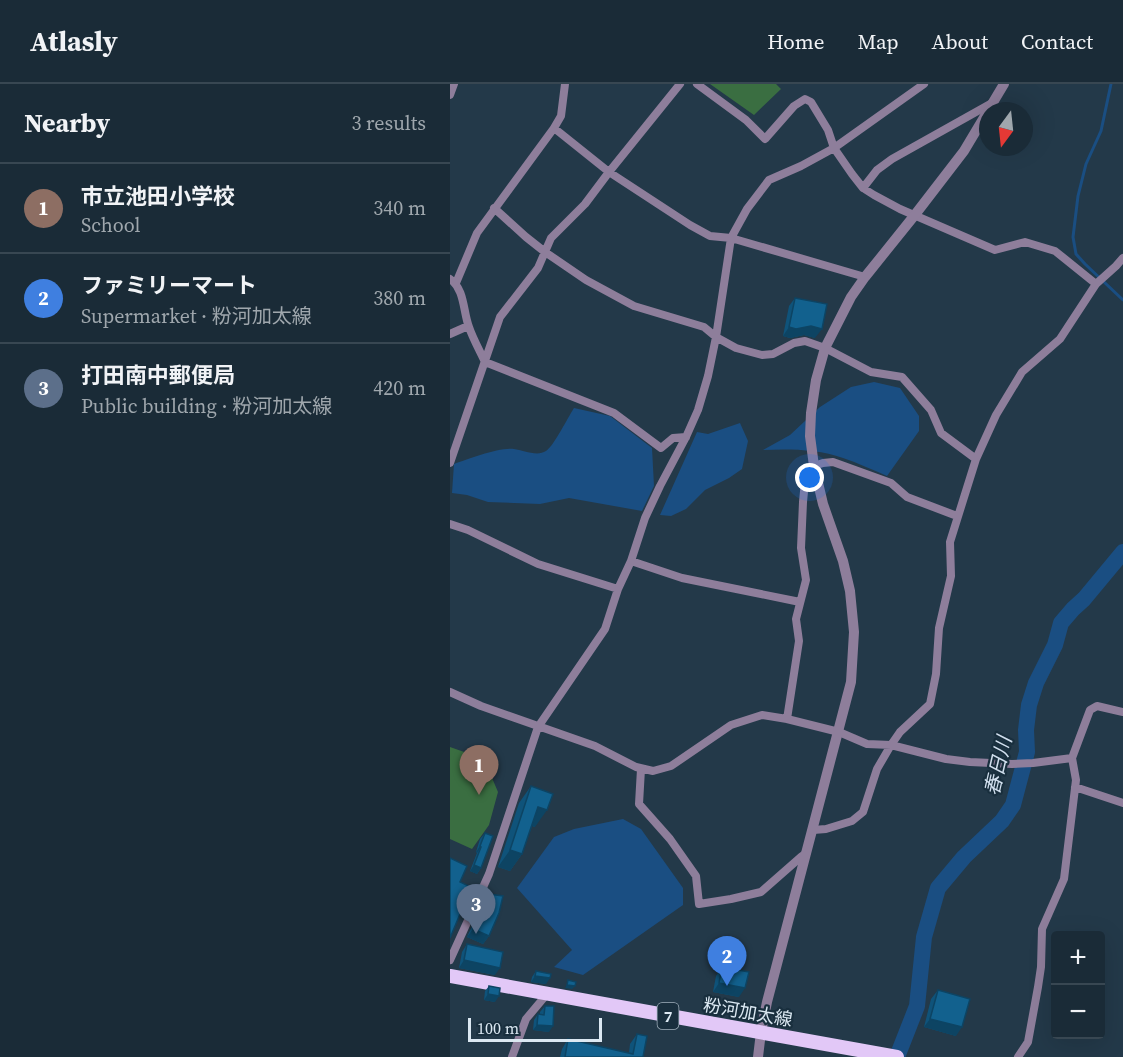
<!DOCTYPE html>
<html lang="en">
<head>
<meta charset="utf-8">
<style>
  :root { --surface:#1a2b37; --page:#23333f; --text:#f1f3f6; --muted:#9fa7ad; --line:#384752; --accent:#1a73e8 }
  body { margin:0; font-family:"Source Serif 4","Noto Sans JP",serif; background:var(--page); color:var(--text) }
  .controls { position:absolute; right:18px; bottom:18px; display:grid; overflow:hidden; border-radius:6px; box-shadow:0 6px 24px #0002 }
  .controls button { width:54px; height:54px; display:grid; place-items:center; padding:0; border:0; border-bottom:2px solid var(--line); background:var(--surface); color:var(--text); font:30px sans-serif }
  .compass { position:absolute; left:529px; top:18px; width:54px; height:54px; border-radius:50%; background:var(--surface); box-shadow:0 6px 24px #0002; rotate:195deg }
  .scale { position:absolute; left:18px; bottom:15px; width:134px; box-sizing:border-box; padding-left:6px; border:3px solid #dbe8f2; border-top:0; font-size:16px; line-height:21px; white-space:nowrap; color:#dbe8f2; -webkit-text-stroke:4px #192f3e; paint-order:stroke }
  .you { position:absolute; left:360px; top:394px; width:21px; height:21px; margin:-15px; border:4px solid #fff; border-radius:50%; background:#1a73e8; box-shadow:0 0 0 9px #1a73e833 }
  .badge { display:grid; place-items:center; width:39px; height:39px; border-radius:50%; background:var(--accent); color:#fff; font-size:20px; font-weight:700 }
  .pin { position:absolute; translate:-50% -50px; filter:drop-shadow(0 2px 3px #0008) }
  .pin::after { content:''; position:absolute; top:32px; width:21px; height:18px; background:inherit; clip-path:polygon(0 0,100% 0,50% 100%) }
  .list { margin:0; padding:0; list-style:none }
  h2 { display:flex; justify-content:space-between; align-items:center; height:78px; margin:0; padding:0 24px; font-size:26px }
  h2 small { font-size:20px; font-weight:400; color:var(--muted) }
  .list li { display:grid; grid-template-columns:39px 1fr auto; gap:18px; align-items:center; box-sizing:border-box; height:90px; padding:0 24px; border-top:2px solid var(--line) }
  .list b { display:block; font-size:22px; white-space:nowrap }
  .list p { margin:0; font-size:20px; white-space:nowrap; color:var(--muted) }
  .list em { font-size:20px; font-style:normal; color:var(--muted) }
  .map { position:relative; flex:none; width:673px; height:973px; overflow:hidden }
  header { display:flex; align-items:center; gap:36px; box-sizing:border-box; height:84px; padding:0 30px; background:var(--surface); border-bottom:2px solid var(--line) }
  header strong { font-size:28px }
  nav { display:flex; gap:33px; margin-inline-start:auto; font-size:21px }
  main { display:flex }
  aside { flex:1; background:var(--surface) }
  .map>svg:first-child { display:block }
  .green { fill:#3a6e41 }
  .water { fill:#1a4e82 }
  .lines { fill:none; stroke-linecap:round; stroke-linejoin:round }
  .stream { stroke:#1a4e82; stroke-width:3 }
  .river { stroke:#1a4e82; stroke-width:16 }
  .minor { stroke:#8e7e9b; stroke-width:8 }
  .tertiary { stroke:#8e7e9b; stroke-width:10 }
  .primary { stroke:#e2c8f7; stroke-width:14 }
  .wall { fill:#0f537a }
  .shaded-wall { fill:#0d4463 }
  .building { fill:#12618e; stroke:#0d4463; stroke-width:1.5 }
  .labels { text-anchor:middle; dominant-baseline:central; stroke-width:4.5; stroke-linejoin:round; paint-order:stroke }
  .shield { fill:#192f3e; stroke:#a1b0bc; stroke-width:1.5 }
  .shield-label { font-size:16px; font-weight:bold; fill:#dbe8f2 }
  .street-label { font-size:18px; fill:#dbe8f2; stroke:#192f3e }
  .water-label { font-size:20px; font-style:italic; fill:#d1dfee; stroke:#192f3e }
</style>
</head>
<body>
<header>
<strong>Atlasly</strong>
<nav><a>Home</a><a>Map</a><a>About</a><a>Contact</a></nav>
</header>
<main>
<aside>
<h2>Nearby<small>3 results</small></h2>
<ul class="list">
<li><span class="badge" style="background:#8d6e63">1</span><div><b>市立池田小学校</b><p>School</p></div><em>340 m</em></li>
<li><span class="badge" style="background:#3f7fe0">2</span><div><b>ファミリーマート</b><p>Supermarket · 粉河加太線</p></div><em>380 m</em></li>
<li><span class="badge" style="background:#5c6f8a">3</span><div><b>打田南中郵便局</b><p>Public building · 粉河加太線</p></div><em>420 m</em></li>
</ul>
</aside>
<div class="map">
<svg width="673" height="973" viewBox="0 0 673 973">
  <rect width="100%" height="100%" fill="#233949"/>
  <path class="green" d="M260,0H326L331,5L304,31Z
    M0,663L34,675L48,708L39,741L22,765L0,755Z"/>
  <path class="water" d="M424,298L450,304L469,332V347L437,392C423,386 408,379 393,374C368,365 339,365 313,366L340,351L370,323L401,303Z
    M124,324L160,332L202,364L204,402L192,427L119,414L90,420L38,418L17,411L2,409L4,380C18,375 50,363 64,365C73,366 87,373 96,367C104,362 118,333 124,324Z
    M290,339L298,357L292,385L279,394L255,406L236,425L221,432L210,431L247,348L258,350Z
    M173,735L191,745L233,804V821L133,891L104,883L122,866L67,804L104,753L124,745Z"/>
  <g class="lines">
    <path class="stream" d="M661,0L651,47L636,80L628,112L623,153L626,170L635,180L673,216"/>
    <path class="river" d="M447,973L467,922L474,853L488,804L514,773L552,737L563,721L577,668L576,646L579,621L586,599L605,561L611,539L623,525L634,515L673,468"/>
    <path class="minor" d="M247,0L296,36L315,55L344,22L355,15L361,18L378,46L384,64L402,90L413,104L424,111L450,125L545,166L575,158L605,167L646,200
      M0,11L4,0
      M104,44L159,88L240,141L260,152L281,154L415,193
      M413,104L427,86L442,75L542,19
      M44,124L76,153L95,168L136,196L184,222L254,243L266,253L286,264L312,271L323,270L344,259L355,257L375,264L421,288L452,293L481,326L491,349L526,375
      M0,195C15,205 13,228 19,243C23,255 30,267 35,278L164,329L211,364L223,354L236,353
      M6,199L27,149L104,44L111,32L115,0
      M0,250L18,242
      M0,379L50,233L88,184L101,154L135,120L159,88L230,0
      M0,440L18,446L88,480L168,505
      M181,477L232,494L350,518
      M0,608L31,622L145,662L186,683L203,687L221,682L281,641L312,631L337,635L389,648L417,660L441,661L496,675L520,678L562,680L583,679L622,674
      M337,635L349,557L346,535L356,496L351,464L353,418L355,397L364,382L373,379L383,378L441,399L457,413L507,432
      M191,685L189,720L220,755L246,792L249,820L281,815L311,808L352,772L355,770
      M625,703L673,719
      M363,746L376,745L402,737L413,728L427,685L441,661L450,648L480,620L486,590L489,544L501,492L500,458L526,375L546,331L572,288L610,255L646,200L666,182L673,174
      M0,876L39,790L88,643L155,545L168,505L181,477L195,434L210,402L236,353L248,326L258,292L266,253L281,154L297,125L319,96L351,82L384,64L474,0
      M62,973L76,935L97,910
      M568,973L578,958L588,903L591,883L592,845L614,795L626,696L622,674L640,626L647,622L673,628"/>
    <path class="tertiary" d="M308,973L311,948L317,918L401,598L404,548L400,507L393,477L373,420L364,382L360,352L361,329L366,296L375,264L401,213L415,193L464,132L514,67L554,0"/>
    <path class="primary" d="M0,892L447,973"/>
  </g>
  <path class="wall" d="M345,214L365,254L354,251L340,254L333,252L339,222Z
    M81,702L85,743L82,742L72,770L60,787L48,783L69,719Z
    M35,749L31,784L27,790L20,787L27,769L26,768L30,755Z
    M39,810V852L33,860L17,853L34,817Z
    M17,860L45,891L9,884L12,868Z
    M272,883L289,913L263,908L266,892Z
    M86,887L96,900L81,898L82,893Z
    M39,902L45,918L34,916L35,907Z
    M488,906L506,952L474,943L481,915Z
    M95,922L99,948L83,946L84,936L88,930H90V928Z
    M187,950L193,973H110L112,965L118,955L179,969L180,960Z"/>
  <path class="shaded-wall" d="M361,242L372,245L365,254L354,251L340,254L333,252L339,243Z
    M88,723L97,726L85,743L77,740Z
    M30,762L31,763L27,769L26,768Z
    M60,766L72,770L60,787L48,783Z
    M24,781L31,784L27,790L20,787Z
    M15,818L20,821L14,830L9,828Z
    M23,845L39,852L33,860L17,853Z
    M14,876L50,884L45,891L9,884Z
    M85,892L100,894L96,900L81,898Z
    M269,899L295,904L289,913L263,908Z
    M117,901L125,902L122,905L115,904Z
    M38,910L49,912L45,918L34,916Z
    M480,935L512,943L506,952L474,943Z
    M87,941L103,942L99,948L83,946Z"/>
  <path class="building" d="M345,214L377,220L372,245L361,242L346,245L339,243Z
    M81,702L103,710L97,726L88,723L72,770L60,766Z
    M35,749L43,752L31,784L24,781L31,763L30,762Z
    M0,774L17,782L10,798L27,806L20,821L15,818L0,854Z
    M39,810L53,812L49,829L39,852L23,845Z
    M17,860L53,868L50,884L14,876Z
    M272,883L299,888L295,904L269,899Z
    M86,887L101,890L100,894L85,892Z
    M118,896L126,898L125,902L117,901Z
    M39,902L50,904L49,912L38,910Z
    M488,906L520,915L512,943L480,935Z
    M95,922H104L103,942L87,941L88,930L94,931Z
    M187,950L197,952L193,973H115L118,955L183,970Z"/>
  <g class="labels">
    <rect class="shield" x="207.5" y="919" width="21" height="26" rx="4.5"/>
    <g class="shield-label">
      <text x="218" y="932">7</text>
    </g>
    <g class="street-label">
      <text transform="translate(298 928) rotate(10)">粉河加太線</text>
    </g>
    <g class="water-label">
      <text transform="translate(548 682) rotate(-77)">春日川</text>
    </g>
  </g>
</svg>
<div class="controls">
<button>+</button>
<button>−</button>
</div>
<svg class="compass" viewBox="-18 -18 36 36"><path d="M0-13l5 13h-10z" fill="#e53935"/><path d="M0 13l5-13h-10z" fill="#9fa7ad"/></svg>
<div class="scale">100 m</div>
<div class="you"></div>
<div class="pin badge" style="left:29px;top:711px;background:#8d6e63">1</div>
<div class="pin badge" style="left:277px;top:902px;background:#3f7fe0">2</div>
<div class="pin badge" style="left:26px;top:850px;background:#5c6f8a">3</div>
</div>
</main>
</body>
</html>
